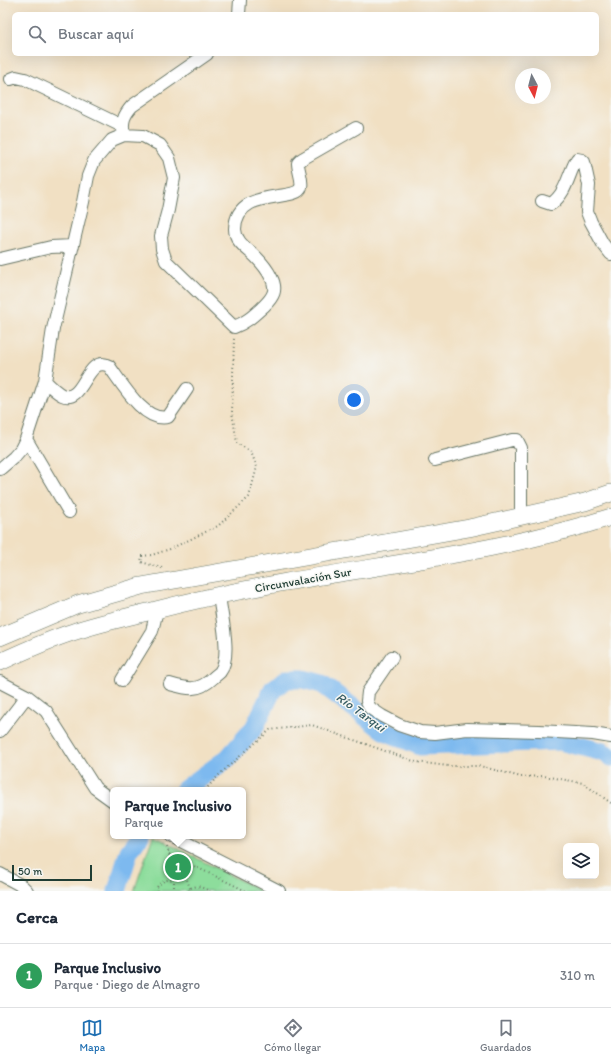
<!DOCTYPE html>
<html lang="es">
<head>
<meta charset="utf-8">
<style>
  :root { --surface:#fff; --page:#f6f6f7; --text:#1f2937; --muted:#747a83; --line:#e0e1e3; --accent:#1f6fb2 }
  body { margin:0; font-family:Itim,sans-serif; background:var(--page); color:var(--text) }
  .controls { position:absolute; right:12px; bottom:12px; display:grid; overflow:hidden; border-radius:6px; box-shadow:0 4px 16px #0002 }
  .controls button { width:36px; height:36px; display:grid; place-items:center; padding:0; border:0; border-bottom:1px solid var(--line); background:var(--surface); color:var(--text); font:20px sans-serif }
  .compass { position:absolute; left:515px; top:68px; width:36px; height:36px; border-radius:50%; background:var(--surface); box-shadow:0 4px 16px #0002; rotate:173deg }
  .scale { position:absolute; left:12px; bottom:10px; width:80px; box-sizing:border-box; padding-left:4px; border:2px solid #1f3d34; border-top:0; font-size:11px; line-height:14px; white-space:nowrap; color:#1f3d34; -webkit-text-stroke:3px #f6f6f2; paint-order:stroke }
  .you { position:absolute; left:354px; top:400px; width:14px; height:14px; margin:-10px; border:3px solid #fff; border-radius:50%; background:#1a73e8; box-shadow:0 0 0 6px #1a73e833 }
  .badge { display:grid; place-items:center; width:26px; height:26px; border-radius:50%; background:var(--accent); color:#fff; font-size:13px; font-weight:700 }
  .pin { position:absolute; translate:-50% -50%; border:2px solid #fff; box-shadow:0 1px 4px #0006 }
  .popup { position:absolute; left:110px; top:787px; width:136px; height:52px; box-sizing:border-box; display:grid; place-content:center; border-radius:6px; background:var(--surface); filter:drop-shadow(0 1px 3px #0005); font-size:13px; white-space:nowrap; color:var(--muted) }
  .popup b { font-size:15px; color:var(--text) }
  .popup::after { content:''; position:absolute; left:50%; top:100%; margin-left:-8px; border:8px solid transparent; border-top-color:var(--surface) }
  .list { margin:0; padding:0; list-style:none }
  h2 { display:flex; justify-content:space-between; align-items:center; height:52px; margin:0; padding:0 16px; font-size:17px }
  h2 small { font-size:13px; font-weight:400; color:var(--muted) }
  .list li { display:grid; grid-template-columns:26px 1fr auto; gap:12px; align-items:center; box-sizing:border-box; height:64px; padding:0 16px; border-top:1px solid var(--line) }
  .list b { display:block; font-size:15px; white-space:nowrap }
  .list p { margin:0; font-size:13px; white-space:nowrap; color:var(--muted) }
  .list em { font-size:13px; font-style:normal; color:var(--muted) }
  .icon { flex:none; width:22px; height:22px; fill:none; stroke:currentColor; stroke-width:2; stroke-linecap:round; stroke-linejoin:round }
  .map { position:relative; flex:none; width:611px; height:891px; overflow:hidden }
  .search { position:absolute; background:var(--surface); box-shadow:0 4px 16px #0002; left:12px; right:12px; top:12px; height:44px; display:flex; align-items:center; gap:10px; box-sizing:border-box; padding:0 14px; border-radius:6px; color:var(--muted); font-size:15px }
  .sheet { height:116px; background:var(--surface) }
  nav { display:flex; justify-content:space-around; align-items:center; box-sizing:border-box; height:56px; border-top:1px solid var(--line); background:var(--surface); font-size:11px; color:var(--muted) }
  nav a { display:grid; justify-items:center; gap:2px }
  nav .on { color:var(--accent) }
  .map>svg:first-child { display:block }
  .green { fill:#8ddd9c; stroke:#568d68 }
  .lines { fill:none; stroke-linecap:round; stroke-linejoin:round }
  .river { stroke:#7db9ef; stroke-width:19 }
  .minor-casing { stroke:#687666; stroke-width:14 }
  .highway-casing { stroke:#687666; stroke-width:18 }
  .path { stroke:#687666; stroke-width:2; stroke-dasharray:1 3; stroke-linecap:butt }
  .minor { stroke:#fff; stroke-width:12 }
  .highway { stroke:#fff; stroke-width:17 }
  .labels { text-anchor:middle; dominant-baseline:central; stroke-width:3; stroke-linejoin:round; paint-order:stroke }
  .street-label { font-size:12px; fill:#1f3d34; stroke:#f6f6f2 }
  .water-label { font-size:13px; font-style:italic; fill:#365c63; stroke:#f6f6f2 }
</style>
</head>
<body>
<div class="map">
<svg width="611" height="891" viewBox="0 0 611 891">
  <rect width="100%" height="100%" fill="#f6f6f2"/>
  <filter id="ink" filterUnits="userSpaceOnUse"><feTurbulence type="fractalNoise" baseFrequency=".025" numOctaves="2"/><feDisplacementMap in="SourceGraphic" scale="8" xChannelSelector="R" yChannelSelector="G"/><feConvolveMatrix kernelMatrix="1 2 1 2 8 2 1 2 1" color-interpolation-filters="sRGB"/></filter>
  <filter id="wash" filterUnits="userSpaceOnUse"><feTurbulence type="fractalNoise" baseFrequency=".012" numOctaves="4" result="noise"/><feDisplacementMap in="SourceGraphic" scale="16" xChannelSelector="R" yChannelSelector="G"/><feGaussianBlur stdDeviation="0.9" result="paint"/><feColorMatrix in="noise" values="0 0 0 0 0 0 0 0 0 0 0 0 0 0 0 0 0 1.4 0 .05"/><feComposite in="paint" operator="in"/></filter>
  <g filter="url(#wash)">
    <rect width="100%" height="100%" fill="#f1e0c3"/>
    <path class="green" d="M153,836L167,843L261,891H134Z"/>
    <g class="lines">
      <path class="river" d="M184,790L228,758L254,728L273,689L287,679H303L322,684L383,730L420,746L560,741L603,752L611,757
        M117,891L129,851L140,836"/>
    </g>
  </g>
  <g filter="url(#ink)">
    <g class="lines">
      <defs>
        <path id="minor" d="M239,14L240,0
          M11,79L16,77L25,79L122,126
          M124,135C121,122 124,115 132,106L207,54
          M542,201L551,204C567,193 568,174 577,159L582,160L584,162L589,185L587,212L591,222L603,244L611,254
          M0,259L51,247L73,246
          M45,381C50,386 56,392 62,395C84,405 86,354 109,366C121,382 144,423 168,417L187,389
          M26,439L69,512
          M435,460L512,440H517L521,448V516
          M0,469L14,457L21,449L26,439L45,381L53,329L83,202L88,176L94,161L112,140L124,135L143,136L160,145L169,158L174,178L168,210L161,236L162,249L166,261L234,327C246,323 254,315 264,306C273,297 278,290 271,277C267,269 262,263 256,257C248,249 235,242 235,229C236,186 297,203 301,187C303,180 298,171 298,163L302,159L356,128
          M392,657L368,692L367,701L370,708L382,716L399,725L420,732L435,733L467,729L539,731L593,734L611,737
          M122,680L152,631L157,610
          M0,682L27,696L46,711L95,788L113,801
          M170,684C188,689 198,692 213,678C215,676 218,674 220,672C232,656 221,615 219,595
          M0,731L27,696
          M171,836L279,891
          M0,874L22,886L27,891"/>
        <path id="highway" d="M0,637L78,604L141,586L469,528L585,502L611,493
          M0,662C24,651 48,640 73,632C100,623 128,617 156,610C199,599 242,590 286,582C394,563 505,551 611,517"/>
      </defs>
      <use href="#minor" class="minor-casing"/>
      <use href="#highway" class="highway-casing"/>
      <path class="path" d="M162,568L141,562L142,556L152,555L170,549L218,526L249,497L257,467L251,452L237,443L232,412L234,337
        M205,790L221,773L270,730L312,725L416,762L448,766H480L521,777L544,776L583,783L611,803
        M167,847L174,871V891
        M169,854L246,891
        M171,857L186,877L191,891
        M157,891V887C162,881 166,879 174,880
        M189,891L190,888L198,886L210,891"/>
      <use href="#minor" class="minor"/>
      <use href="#highway" class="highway"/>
    </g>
  </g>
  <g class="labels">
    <g class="street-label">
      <text transform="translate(303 580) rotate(-10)">Circunvalación Sur</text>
    </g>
    <g class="water-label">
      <text transform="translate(361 712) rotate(36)">Río Tarqui</text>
    </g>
  </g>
</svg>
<div class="controls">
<button><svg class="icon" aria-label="layers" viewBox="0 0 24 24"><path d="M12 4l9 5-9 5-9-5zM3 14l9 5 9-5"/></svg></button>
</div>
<svg class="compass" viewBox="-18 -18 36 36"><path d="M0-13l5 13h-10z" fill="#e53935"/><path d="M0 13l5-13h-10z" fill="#747a83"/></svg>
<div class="scale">50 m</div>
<div class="you"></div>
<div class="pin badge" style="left:178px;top:867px;background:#2e9e5b">1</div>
<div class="popup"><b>Parque Inclusivo</b>Parque</div>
<div class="search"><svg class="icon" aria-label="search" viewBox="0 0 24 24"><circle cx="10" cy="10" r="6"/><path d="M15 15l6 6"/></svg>Buscar aquí</div>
</div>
<section class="sheet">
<h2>Cerca<small></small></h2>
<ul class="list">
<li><span class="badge" style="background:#2e9e5b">1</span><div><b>Parque Inclusivo</b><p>Parque · Diego de Almagro</p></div><em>310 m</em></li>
</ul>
</section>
<nav>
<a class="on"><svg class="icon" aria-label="map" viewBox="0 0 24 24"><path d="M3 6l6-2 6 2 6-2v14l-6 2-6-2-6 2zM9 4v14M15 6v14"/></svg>Mapa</a>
<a><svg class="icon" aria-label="directions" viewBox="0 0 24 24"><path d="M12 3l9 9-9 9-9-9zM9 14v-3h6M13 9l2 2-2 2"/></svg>Cómo llegar</a>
<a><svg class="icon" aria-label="saved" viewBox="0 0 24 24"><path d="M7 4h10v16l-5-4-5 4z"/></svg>Guardados</a>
</nav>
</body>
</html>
